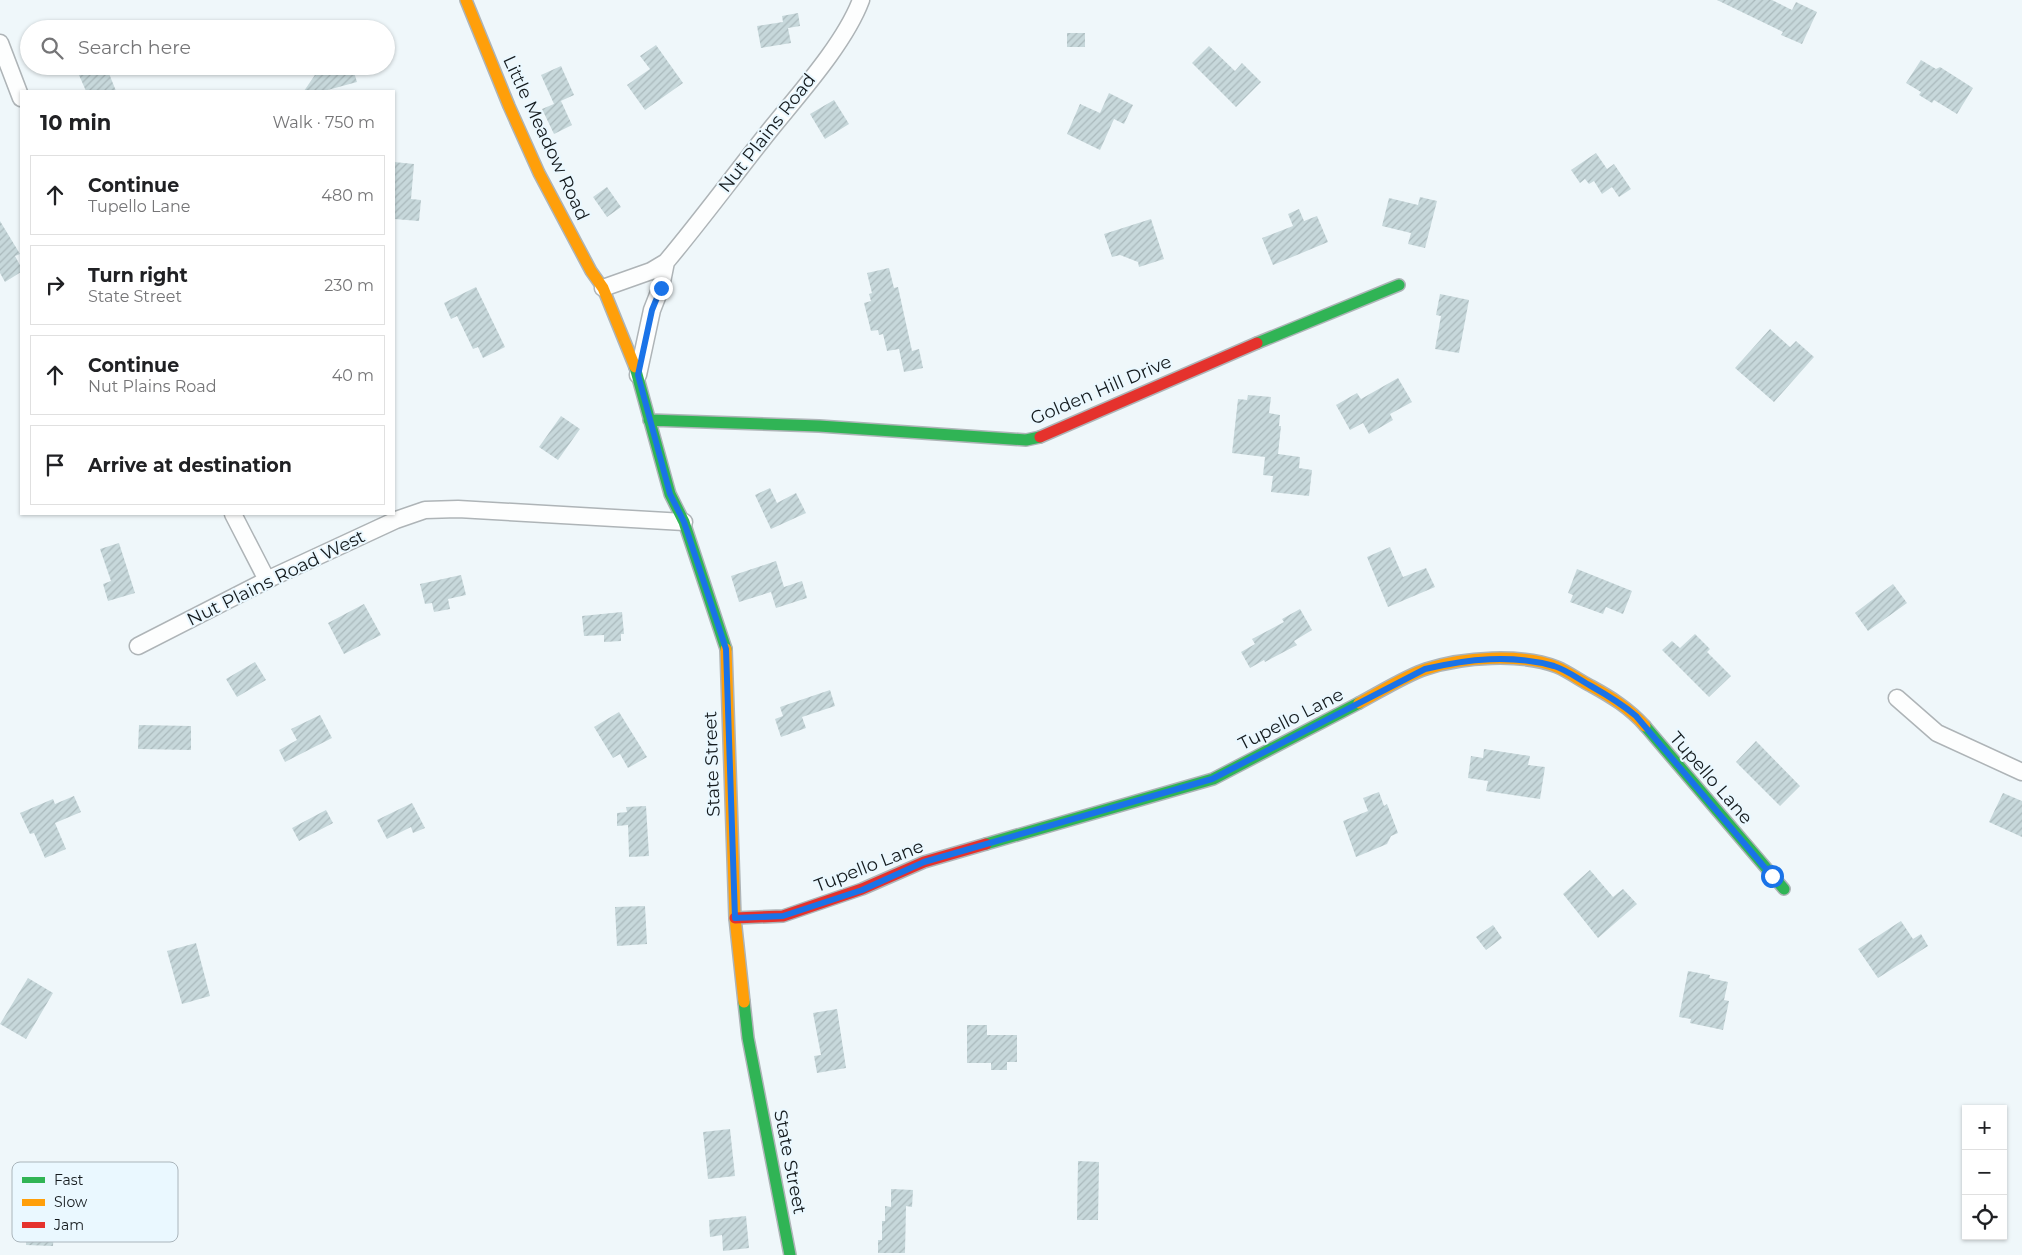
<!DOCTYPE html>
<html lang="en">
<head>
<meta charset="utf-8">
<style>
  :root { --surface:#fff; --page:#f6f6f6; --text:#202124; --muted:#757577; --line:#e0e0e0 }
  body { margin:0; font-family:Montserrat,sans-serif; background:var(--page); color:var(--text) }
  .controls { position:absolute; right:15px; bottom:15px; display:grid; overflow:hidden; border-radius:0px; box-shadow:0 1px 4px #0004 }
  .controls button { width:45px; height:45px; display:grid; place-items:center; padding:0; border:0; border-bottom:1px solid var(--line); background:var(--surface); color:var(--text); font:25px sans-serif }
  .stop { position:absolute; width:15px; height:15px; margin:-11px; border:4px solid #1a73e8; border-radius:50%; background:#fff }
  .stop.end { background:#1a73e8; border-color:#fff; box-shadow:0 1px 5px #0008 }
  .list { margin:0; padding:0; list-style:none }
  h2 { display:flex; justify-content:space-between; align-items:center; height:65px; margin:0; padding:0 20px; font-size:21px }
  h2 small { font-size:16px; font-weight:400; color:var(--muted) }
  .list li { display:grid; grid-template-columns:32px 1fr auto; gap:15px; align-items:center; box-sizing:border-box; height:80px; margin:0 10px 10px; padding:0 10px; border:1px solid var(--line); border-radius:0px }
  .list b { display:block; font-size:19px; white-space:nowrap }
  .list p { margin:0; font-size:16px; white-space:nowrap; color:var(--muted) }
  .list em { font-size:16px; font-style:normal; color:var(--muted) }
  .icon { flex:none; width:28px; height:28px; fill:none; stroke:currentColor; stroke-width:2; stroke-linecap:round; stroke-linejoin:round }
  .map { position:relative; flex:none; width:2022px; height:1255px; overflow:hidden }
  .search { position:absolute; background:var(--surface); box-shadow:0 1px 4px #0004; left:20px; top:20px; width:375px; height:55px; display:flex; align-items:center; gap:12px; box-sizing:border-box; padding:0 18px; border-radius:28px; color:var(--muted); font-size:19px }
  .panel { position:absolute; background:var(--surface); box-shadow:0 1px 4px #0004; left:20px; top:90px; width:375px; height:425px; border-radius:0px }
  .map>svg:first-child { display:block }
  .building { fill:url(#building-hatch) }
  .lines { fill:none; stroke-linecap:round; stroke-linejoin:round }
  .street-casing { stroke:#aeb4b7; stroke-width:19 }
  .fast-casing { stroke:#aeb4b7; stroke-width:14 }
  .slow-casing { stroke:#aeb4b7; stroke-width:14 }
  .jam-casing { stroke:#aeb4b7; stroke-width:14 }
  .street { stroke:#fdfefe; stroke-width:16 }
  .fast { stroke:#30b455; stroke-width:11 }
  .slow { stroke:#ff9f0a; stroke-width:11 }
  .jam { stroke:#e5322d; stroke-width:11 }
  .route { stroke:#1a73e8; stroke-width:6 }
  .labels { text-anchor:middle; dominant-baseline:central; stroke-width:4; stroke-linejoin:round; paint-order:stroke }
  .street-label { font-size:18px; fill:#141a1d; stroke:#eaf8ff }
  .key { fill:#eaf8ff; stroke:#aab5bb; stroke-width:1 }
  .key-label { font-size:14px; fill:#141a1d }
</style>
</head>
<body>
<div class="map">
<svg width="2022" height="1255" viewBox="0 0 2022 1255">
  <defs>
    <pattern id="building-hatch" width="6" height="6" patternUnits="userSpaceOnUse" patternTransform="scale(1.25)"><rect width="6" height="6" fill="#c7d8db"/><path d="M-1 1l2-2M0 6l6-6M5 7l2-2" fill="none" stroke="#aab9bc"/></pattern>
  </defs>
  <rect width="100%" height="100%" fill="#eff7fa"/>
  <path class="building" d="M1717,0H1772L1792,10L1796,2L1817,12L1802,44L1781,35L1783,32Z
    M798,13L800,26L788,28L791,43L761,48L757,26L783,22L782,16Z
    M1067,33H1085V47H1067Z
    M656,45L683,83L645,110L627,85L650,69L640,56Z
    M1209,46L1235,71L1242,63L1261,82L1236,107L1192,63Z
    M1921,60L1936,69L1940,67L1973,88L1957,114L1934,100L1932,103L1919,95L1921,92L1906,83Z
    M75,66H106L116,91H86Z
    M329,66H352L357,82L324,91H304L319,69Z
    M561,66L574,95L554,104L541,75Z
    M1109,93L1133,105L1124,124L1114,119L1100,150L1067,134L1080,104L1100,113Z
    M834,100L849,124L825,139L810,114Z
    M561,101L572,125L554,134L542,109Z
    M1596,153L1607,169L1614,164L1631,189L1619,197L1612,187L1602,194L1594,181L1589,184L1585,179L1580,183L1571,170Z
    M394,162L414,164L411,199L421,200L419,221L394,219Z
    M607,187L621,207L607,217L593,197Z
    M1420,197L1437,201L1425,248L1408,244L1411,233L1382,226L1389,198L1418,205Z
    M1299,209L1304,221L1317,216L1328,242L1273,265L1262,238L1293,226L1288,214Z
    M1151,219L1164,259L1139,267L1138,262L1120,255L1112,257L1104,234Z
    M0,221L20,254L15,256L21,267V272L5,282L0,273Z
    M889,268L894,288L898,287L912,351L919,349L923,368L904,372L899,349L887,351L883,334L879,335L878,330L871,331L864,303L871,301L869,294L872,293L867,273Z
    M476,287L505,347L483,358L478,347L473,349L457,316L451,319L444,303Z
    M1440,294L1469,300L1459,353L1435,349L1441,316L1436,315Z
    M1770,329L1790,347L1796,341L1814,357L1774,402L1735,368Z
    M1398,378L1412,402L1390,414L1393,420L1369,434L1363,423L1350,430L1336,405L1357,393L1361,399Z
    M1248,395L1271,397L1269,413L1280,415L1279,426H1281L1278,454L1300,457L1299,468L1312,470L1309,496L1271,492L1273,476L1263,475L1265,457L1232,453L1238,399L1247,400Z
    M561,416L580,429L558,460L539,447Z
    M770,488L777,503L796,493L806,513L771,529L755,495Z
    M119,543L135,593L108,601L103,584L111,581L100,549Z
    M1390,547L1403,577L1426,568L1435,587L1388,607L1367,557Z
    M776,561L784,587L802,581L807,598L776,608L771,592L739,602L731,576Z
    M1577,569L1632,591L1623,614L1606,607L1603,614L1570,602L1573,595L1568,593Z
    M461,575L466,595L448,599L450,609L434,612L432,603L425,604L420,584Z
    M1893,584L1907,603L1868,631L1855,613Z
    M364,604L381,635L344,654L328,623Z
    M1300,609L1312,630L1294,641L1297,645L1265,662L1264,660L1250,668L1241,652L1255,644L1252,639L1284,622L1282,619Z
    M622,612L624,634H621V641L604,642V635L584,636L582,616Z
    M1695,634L1710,649L1707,652L1731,676L1709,697L1662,650L1672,641L1680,648Z
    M255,662L266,680L237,697L226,679Z
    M830,690L835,706L802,717L806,728L781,737L775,719L783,716L780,707Z
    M619,712L647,757L628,768L620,754L613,758L594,727Z
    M320,715L332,738L285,762L279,750L297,740L291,729Z
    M139,725L191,726V750L138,749Z
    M1756,741L1800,786L1780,806L1736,762Z
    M1484,749L1530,756L1528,765L1545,767L1540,799L1486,791L1488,781L1468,778L1471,756L1483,758Z
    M1379,792L1384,806L1387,804L1398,833L1391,836L1387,844L1356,857L1343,821L1368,811L1363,798Z
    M2003,793L2022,801V837L1989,822Z
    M74,796L81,812L55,823L66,849L45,858L34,833L30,834L20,813L53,799L55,804Z
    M412,803L425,828L413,833L411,827L387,839L377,820Z
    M646,806L649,856L629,857L628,825L617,826V813L627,812L626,807Z
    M326,810L333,823L299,841L292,828Z
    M1590,870L1613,897L1623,889L1637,904L1598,938L1563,894Z
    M645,906L647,944L617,946L615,907Z
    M1901,921L1913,939L1921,934L1928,946L1878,978L1858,949Z
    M1493,925L1502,938L1486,950L1476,937Z
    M196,943L210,996L182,1004L167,951Z
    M1688,971L1710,975L1709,978L1728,982L1724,1000L1729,1001L1723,1030L1690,1023L1691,1019L1679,1017Z
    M28,978L53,993L26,1039L0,1024Z
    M837,1009L846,1068L817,1073L814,1056L821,1055L813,1013Z
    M967,1025H987V1035H1017V1062H1007V1070H991V1063H967Z
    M730,1129L735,1176L708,1179L703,1132Z
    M1078,1161L1099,1162L1098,1220H1077Z
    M891,1189L913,1190L912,1207L906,1206L905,1253H878V1240H882V1221H885V1206L891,1207Z
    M746,1216L749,1248L723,1251L722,1235L710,1237L709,1220Z
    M27,1227L54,1228L53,1246L26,1245Z"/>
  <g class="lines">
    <defs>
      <path id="street" d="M0,43L21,98
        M603,288L651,271L666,262C702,219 735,174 770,130C799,94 845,43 861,0
        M638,375L652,310L661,287L666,262
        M233,514L267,580
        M138,646L273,577L396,520L425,510L458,509L684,522
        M1897,698L1937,733L2022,772"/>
      <path id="fast" d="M1257,343L1399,285
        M635,367L670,494L684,522L726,649
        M649,420L819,426L1026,440L1040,437
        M1645,726L1784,889
        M986,844L1213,779L1359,703
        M744,1002L748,1038L790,1255"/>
      <path id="slow" d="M466,0L509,106L539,173L591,271L603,288L635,367
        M726,649L735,918L744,1002
        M1359,703C1378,693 1407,675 1426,669C1463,657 1521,653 1557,667C1569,672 1579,680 1591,686C1611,697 1629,708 1645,726"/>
      <path id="jam" d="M1040,437L1257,343
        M735,918L783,916L862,889L924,862L986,844"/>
    </defs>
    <use href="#street" class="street-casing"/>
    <use href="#fast" class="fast-casing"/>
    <use href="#slow" class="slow-casing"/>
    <use href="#jam" class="jam-casing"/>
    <use href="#street" class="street"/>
    <use href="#fast" class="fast"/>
    <use href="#slow" class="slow"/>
    <use href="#jam" class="jam"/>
  </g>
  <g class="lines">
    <path class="route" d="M661,288L652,310L638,375L670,494L684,522L726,649L735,918L783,916L862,890L924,862L1212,779L1425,669C1468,659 1511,654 1554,666C1567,670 1580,680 1591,686C1607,695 1622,704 1636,716L1772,876"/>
  </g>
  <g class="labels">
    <g class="street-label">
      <text transform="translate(767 133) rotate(-52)">Nut Plains Road</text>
      <text transform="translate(546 138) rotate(65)">Little Meadow Road</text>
      <text transform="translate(1101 390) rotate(-23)">Golden Hill Drive</text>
      <text transform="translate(276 578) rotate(-26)">Nut Plains Road West</text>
      <text transform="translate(1291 719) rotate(-27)">Tupello Lane</text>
      <text transform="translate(712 764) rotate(-92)">State Street</text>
      <text transform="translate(1711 778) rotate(49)">Tupello Lane</text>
      <text transform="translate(869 866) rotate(-21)">Tupello Lane</text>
      <text transform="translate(790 1162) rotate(79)">State Street</text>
    </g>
  </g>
  <rect x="12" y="1162" width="166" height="80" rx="8" class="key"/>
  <rect x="22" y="1177" width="23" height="6" fill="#30b455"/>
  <rect x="22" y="1199" width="23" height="7" fill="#ff9f0a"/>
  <rect x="22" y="1222" width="23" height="6" fill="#e5322d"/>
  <g class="key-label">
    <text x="54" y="1185">Fast</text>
    <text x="54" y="1207">Slow</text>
    <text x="54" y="1230">Jam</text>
  </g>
</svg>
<div class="controls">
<button>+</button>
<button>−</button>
<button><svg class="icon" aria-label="locate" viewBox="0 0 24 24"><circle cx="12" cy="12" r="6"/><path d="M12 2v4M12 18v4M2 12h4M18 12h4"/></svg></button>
</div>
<div class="stop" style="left:1772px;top:876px"></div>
<div class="stop end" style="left:661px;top:288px"></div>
<div class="search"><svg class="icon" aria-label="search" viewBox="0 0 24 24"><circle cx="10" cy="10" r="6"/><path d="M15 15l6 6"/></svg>Search here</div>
<section class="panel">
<h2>10 min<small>Walk · 750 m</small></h2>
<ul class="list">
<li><svg class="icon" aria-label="ahead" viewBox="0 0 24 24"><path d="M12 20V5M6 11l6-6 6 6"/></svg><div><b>Continue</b><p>Tupello Lane</p></div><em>480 m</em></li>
<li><svg class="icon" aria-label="right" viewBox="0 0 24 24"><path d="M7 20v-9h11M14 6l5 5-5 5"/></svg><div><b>Turn right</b><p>State Street</p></div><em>230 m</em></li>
<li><svg class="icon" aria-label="ahead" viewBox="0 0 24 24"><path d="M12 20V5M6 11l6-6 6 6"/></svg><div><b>Continue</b><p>Nut Plains Road</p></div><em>40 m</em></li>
<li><svg class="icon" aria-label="arrive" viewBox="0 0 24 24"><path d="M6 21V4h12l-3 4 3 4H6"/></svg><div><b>Arrive at destination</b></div></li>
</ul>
</section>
</div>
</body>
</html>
